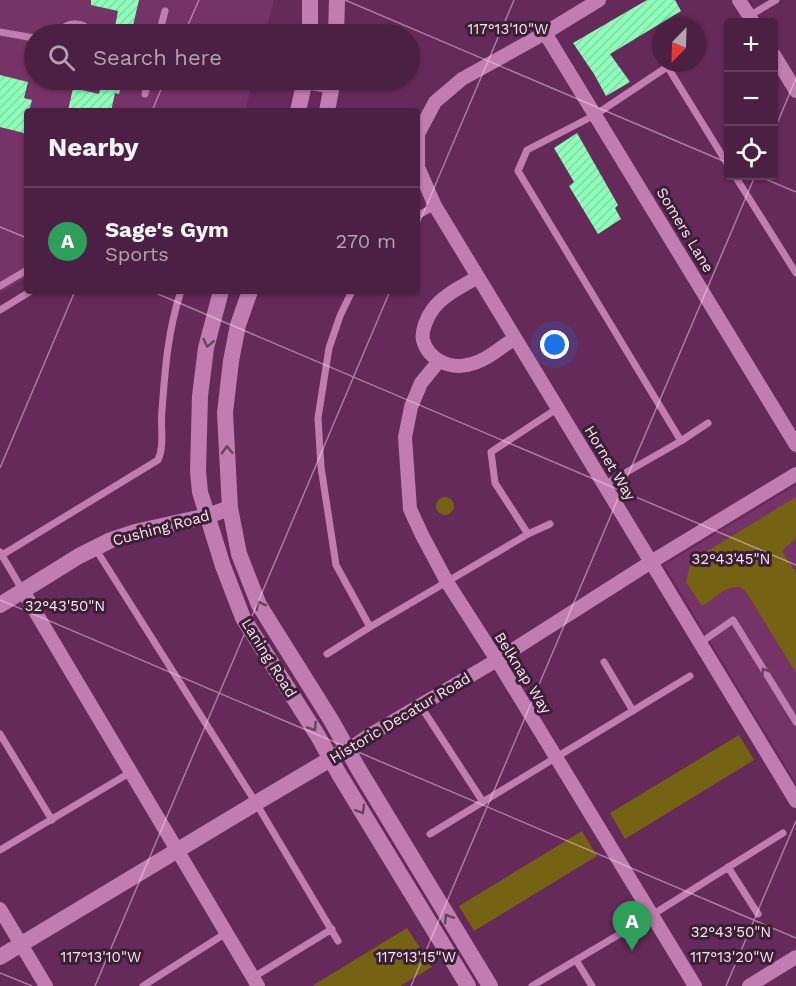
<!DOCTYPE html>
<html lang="en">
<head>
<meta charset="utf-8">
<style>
  :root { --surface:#4c2044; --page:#562d4f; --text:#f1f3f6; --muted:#b2a3b2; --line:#633e5d; --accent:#d6ab8b }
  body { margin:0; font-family:"Work Sans",sans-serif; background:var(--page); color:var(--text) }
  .controls { position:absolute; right:18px; top:18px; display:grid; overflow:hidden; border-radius:6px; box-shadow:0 2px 4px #0004 }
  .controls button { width:54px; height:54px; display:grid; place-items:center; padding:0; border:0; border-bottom:2px solid var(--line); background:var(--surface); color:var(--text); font:30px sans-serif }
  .compass { position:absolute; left:652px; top:18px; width:54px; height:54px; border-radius:50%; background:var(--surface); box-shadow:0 2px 4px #0004; rotate:203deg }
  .you { position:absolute; left:555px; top:345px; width:21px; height:21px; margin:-15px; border:4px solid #fff; border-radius:50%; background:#1a73e8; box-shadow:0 0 0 9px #1a73e833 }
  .badge { display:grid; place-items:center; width:39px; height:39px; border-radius:50%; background:var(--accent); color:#fff; font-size:20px; font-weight:700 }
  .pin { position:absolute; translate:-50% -50px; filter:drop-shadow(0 2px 3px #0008) }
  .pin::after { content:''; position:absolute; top:32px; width:21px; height:18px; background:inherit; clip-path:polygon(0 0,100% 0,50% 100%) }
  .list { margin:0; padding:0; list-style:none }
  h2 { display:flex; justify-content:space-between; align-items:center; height:78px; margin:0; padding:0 24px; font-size:26px }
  h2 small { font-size:20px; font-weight:400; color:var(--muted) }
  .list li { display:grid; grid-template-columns:39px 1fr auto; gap:18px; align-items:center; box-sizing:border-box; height:108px; padding:0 24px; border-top:2px solid var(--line) }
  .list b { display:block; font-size:22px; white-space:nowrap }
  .list p { margin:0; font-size:20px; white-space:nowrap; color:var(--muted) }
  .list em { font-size:20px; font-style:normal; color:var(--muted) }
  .icon { flex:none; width:33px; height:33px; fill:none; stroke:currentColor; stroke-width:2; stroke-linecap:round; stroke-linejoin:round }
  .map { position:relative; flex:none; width:796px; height:986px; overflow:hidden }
  .search { position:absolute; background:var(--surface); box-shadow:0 2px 4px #0004; left:24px; top:24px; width:396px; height:66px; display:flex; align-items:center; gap:15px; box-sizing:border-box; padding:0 21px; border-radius:33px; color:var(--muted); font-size:22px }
  .panel { position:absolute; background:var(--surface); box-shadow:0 2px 4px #0004; left:24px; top:108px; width:396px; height:186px; border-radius:6px }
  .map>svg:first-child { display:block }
  .built { fill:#753368 }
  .green { fill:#756313 }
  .building { fill:url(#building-hatch) }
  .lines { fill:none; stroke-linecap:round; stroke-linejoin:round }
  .service { stroke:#c17db1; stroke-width:7 }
  .minor { stroke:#c17db1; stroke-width:14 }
  .tertiary { stroke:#c17db1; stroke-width:16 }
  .oneway { stroke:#6a4160 }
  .ticks { fill:none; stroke:#ffe1f7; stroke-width:1.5; stroke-opacity:0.45 }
  .labels { text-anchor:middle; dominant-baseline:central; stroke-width:6; stroke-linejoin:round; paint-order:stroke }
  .street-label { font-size:15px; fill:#ffe1f7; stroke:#3b2035 }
  .ticks-label { font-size:15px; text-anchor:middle; fill:#ffe1f7; stroke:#3b2035; stroke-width:6; stroke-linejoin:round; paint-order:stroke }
</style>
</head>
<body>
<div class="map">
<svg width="796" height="986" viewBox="0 0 796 986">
  <defs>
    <pattern id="building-hatch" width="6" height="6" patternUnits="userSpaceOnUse" patternTransform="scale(1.5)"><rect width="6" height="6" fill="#8dfeb9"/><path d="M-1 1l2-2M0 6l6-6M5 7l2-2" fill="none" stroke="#80d9a3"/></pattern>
  </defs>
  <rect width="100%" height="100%" fill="#662a5a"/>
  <path class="built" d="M0,0H274L265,34H34V80H253L245,111H27V277L0,293Z
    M796,485V783L664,565Z"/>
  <path class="green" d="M436 506a9 9 0 1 1 18 0a9 9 0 1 1-18 0Z
    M796,497V538L782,551L796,573V673L745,590C732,580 716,597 704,605H701L686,582L691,561Z
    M739,735L754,760L625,839L610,813Z
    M582,831L597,856L474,931L459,906Z
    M407,928L432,967L400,986H312Z"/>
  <path class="building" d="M91,0H139L131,34L114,32L118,11L91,5Z
    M647,0H675L681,11L610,54L630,82L606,96L594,74L573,43Z
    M0,75L28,82L24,98L32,100L29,111H27V120L24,133L0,127Z
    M102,80H122L119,94L115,93L111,111H68L73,88L99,94Z
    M577,133L618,205L615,208L621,219L598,234L569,186L574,182L554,148Z"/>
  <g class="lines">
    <path class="service" d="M749,16L776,0
      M0,32L34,38
      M58,34C67,20 84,21 94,34
      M159,34L165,11
      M697,47L700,45
      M673,63L595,115L527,150L518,171L681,441L708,423
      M667,66L728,165
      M272,80L331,90
      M145,94L148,80
      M735,176L796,273
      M417,216L435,206
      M0,286L27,270
      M352,291L340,316L329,348L318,418L321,467L336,565L370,627
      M0,310L31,291
      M604,485L681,441
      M528,534L495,483L491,452L558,408
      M95,548L256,803L338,941
      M0,552L23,591
      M2,555L158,460C165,445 160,426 162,410C165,370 168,329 181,291
      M700,643L733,620L796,722
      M327,654L370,627L528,534L550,524
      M604,662L633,711
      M420,705L483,802
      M0,734L52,820
      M430,834L690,676
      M0,850L131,772
      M728,867L758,914
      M576,960L592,986
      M252,978L332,929
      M143,986L226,933
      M532,986L652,915L783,833"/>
    <path class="minor" d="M599,0L545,33L462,79L435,102L418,134V167L435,206L796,801
      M739,0L753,22
      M545,33L796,445
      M774,55L796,91
      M478,277C463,286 443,295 433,309C427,317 421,331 423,340C428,359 449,369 467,365C485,362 500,348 515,338
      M439,361L421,383L411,407L405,437L410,509L422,535L447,582L497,660L695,986
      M23,591L258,986
      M348,750L368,736L497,660L651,562L796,474
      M0,909L46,986
      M749,986L796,957"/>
    <path class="tertiary" d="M310,0V34
      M336,34L337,0
      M298,111L305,80
      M327,111L333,80
      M221,291L206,348L200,396L198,471L200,492L223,566L243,618L318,736L339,774L468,986
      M250,291L238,325L231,361L225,413L230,508L239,554L259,605L331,720L359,770L490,986
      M0,605L79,556L111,540L135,532L207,516L230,508
      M0,957L256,803L339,754"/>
  </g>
  <defs><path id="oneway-chevron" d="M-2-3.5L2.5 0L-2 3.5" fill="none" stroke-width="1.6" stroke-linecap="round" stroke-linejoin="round" transform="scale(1.5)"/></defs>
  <g class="oneway">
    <use href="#oneway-chevron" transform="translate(208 343) rotate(102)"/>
    <use href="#oneway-chevron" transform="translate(227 450) rotate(-92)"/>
    <use href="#oneway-chevron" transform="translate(260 605) rotate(-117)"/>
    <use href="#oneway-chevron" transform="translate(765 672) rotate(-122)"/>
    <use href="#oneway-chevron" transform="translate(313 727) rotate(57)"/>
    <use href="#oneway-chevron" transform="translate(361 810) rotate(59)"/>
    <use href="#oneway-chevron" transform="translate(448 918) rotate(-121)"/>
  </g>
  <path class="ticks" d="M345,0L728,163M184,34L199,0M152,111L165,80M774,131L796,78M758,176L796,192M0,227L27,238M417,228L514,0M151,291L796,565M0,468L75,291M0,600L796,938M0,973L32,986M95,986L390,291M411,986L755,176M726,986L796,821"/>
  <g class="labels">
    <g class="street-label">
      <text transform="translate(685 230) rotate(59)">Somers Lane</text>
      <text transform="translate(610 463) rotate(59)">Hornet Way</text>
      <text transform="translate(161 528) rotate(-15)">Cushing Road</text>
      <text transform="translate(269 658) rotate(58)">Laning Road</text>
      <text transform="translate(523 673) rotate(58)">Belknap Way</text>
      <text transform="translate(400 718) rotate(-31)">Historic Decatur Road</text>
    </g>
  </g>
  <g class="ticks-label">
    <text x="508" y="34">117°13'10"W</text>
    <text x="731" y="564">32°43'45"N</text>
    <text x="65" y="611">32°43'50"N</text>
    <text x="731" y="937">32°43'50"N</text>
    <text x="101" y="962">117°13'10"W</text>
    <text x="416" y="962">117°13'15"W</text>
    <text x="732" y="962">117°13'20"W</text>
  </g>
</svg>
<div class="controls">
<button>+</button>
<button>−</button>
<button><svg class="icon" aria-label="locate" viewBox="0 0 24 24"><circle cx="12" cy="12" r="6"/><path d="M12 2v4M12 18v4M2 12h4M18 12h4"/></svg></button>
</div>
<svg class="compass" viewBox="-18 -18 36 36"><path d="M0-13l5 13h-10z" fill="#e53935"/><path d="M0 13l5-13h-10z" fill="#b2a3b2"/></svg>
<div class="you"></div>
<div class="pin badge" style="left:632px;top:951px;background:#2e9e5b">A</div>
<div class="search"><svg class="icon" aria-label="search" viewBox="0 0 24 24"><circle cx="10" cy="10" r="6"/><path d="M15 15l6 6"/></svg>Search here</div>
<section class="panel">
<h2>Nearby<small></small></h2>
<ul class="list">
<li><span class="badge" style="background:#2e9e5b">A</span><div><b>Sage's Gym</b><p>Sports</p></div><em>270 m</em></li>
</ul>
</section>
</div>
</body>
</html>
